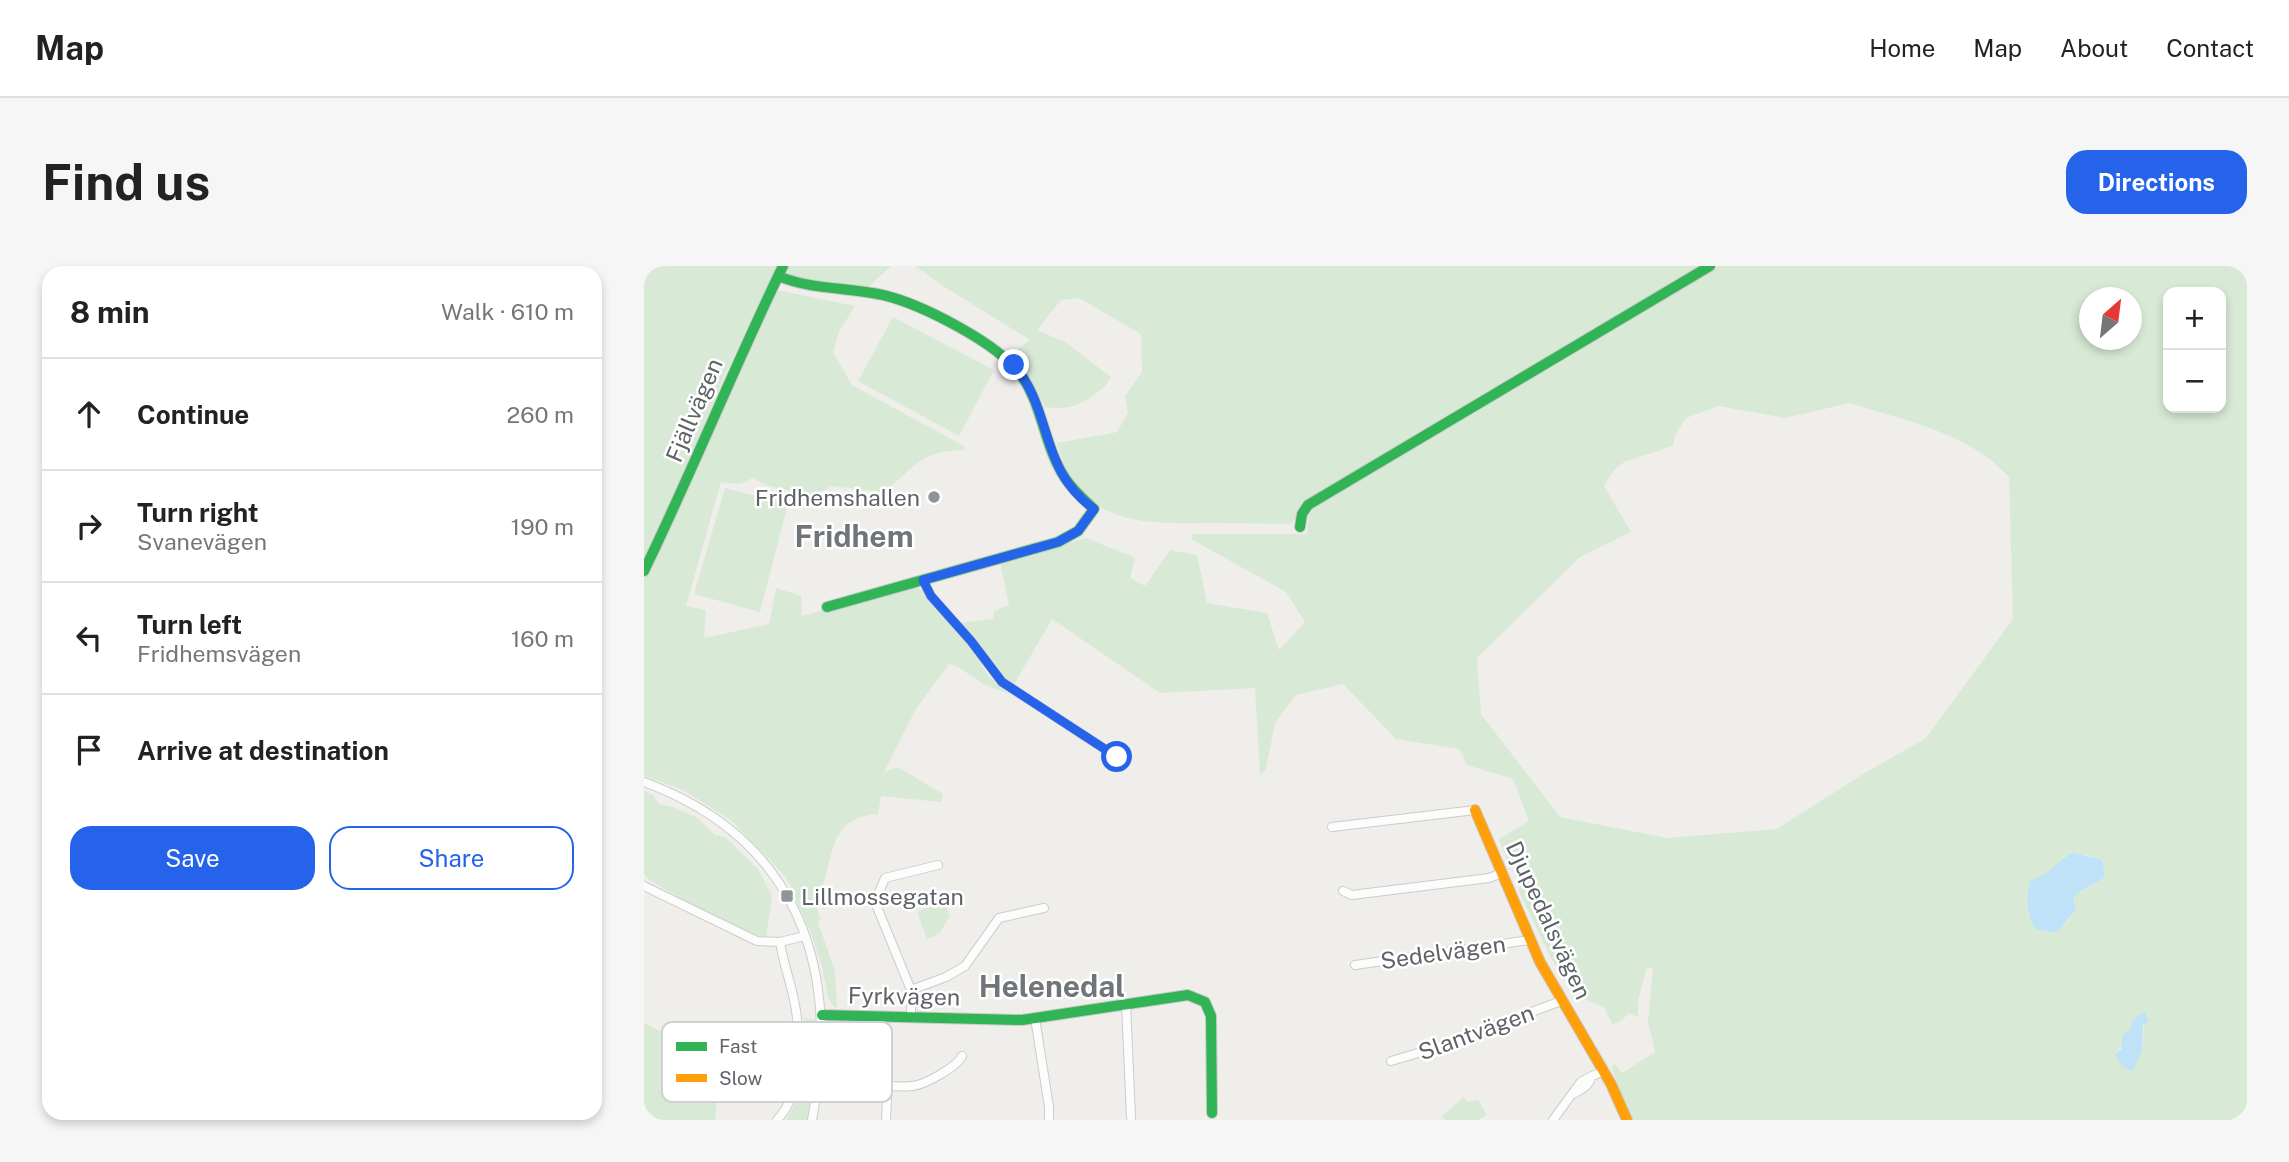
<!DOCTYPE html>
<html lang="en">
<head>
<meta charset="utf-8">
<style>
  :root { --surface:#fff; --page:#f6f6f6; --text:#222; --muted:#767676; --line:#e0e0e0; --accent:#2563eb }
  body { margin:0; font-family:"Public Sans",sans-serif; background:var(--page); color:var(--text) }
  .controls { position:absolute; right:21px; top:21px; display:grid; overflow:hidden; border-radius:14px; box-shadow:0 4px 10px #0003 }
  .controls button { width:63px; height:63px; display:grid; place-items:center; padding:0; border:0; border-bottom:2px solid var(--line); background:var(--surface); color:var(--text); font:35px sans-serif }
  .compass { position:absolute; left:1435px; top:21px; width:63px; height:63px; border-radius:50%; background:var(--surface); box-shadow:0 4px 10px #0003; rotate:28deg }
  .stop { position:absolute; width:21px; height:21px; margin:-16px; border:5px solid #2563eb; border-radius:50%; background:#fff }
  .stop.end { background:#2563eb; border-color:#fff; box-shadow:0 2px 7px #0008 }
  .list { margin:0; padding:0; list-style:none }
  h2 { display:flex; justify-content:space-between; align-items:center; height:91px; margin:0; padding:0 28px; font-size:30px }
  h2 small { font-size:23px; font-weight:400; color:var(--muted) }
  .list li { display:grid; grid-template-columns:46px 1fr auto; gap:21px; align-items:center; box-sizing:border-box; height:112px; padding:0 28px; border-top:2px solid var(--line) }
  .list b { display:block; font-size:26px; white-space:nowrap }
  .list p { margin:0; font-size:23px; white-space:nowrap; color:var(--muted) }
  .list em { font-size:23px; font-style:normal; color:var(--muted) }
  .actions { display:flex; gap:14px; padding:21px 28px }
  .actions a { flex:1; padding:16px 0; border:2px solid var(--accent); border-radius:21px; text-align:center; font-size:24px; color:var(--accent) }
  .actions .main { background:var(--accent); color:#fff }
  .icon { flex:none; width:38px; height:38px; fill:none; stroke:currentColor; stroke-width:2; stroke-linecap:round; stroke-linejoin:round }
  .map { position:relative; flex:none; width:1603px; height:854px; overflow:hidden; border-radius:21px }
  header { display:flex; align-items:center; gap:42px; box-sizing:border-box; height:98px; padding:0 35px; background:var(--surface); border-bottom:2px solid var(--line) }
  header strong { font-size:33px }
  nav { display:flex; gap:38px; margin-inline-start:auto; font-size:24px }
  .intro { display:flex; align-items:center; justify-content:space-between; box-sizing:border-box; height:168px; padding:0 42px }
  h1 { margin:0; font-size:49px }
  .button { padding:18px 32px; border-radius:21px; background:var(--accent); color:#fff; font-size:24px; font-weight:700 }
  main { display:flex; gap:42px; padding:0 42px }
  aside { flex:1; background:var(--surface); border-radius:21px; box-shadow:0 4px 10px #0003 }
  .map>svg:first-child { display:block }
  .green { fill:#d8ead6; fill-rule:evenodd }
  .water { fill:#bfe2f8 }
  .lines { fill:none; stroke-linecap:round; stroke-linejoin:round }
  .street-casing { stroke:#cbcccc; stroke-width:10 }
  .fast-casing { stroke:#cacacb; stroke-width:12 }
  .slow-casing { stroke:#cacacb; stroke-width:12 }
  .street { stroke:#fdfcfc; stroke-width:8 }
  .fast { stroke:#30b455; stroke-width:10 }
  .slow { stroke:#ff9f0a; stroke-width:10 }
  .route { stroke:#2563eb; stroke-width:9 }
  .poi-dot { fill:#919496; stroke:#fff; stroke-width:2.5 }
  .labels { text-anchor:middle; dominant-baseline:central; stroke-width:5; stroke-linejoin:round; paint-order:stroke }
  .street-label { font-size:23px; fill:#5f6368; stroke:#fff }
  .poi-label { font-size:23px; fill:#5f6368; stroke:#fff; text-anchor:end }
  .district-label { font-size:30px; font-weight:bold; fill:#70757a; stroke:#fff }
  .key { fill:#fff; stroke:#cfd0d2; stroke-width:2 }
  .key-label { font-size:19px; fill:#5f6368 }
</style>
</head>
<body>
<header>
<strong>Map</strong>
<nav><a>Home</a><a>Map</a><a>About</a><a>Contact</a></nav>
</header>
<div class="intro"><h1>Find us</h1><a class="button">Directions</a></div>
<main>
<aside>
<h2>8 min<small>Walk · 610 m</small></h2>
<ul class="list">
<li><svg class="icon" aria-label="ahead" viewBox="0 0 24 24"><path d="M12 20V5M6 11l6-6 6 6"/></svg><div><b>Continue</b></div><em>260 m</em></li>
<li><svg class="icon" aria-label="right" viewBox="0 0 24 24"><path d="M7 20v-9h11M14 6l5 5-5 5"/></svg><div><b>Turn right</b><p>Svanevägen</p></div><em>190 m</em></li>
<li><svg class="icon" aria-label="left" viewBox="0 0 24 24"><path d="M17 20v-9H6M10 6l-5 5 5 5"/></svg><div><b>Turn left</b><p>Fridhemsvägen</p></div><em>160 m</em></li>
<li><svg class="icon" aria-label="arrive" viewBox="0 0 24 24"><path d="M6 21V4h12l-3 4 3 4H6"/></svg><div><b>Arrive at destination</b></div></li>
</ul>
<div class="actions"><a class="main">Save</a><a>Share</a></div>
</aside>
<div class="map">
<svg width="1603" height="854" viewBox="0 0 1603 854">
  <rect width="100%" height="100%" fill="#efeeea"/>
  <path class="green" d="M0,0H133L80,111L31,229L0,294Z
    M142,0H247L223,22C198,20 165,21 144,8Z
    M271,0H1059L666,234L652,253L646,258C619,258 592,257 564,257C527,257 486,260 453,239C430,225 421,201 413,177L473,166L484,147L481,130L498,106L497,68L435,32L417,34L393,64L421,76L467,111C463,119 458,123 451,128C435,141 421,144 401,141L382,104L368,87L386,74L299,20Z
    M1074,0H1603V854H988L967,801L971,798L978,807L1011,786L1004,756L1009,701L1002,703L994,735V751L985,747L977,755L968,758L960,741L934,730L907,692L875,626L876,603L863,594L855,573L885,555L869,513L823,499L815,483L752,473L699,418L652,429L631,457L622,503L616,510L611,422L516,427L408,353L369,420L337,397L344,410L361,423L362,427L341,419L314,401L305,398L272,443L240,506L254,501L299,528L297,536L237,530L234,548C192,551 190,578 181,612C175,633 169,630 176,653L174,657L191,705L193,742L190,741L184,732L178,700L168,670L142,611L88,555L39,524L0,510V313L87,117L133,24L211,40L195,66L189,86L208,119L320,180V184C274,185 272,202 239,226L187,220L170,230L121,219L109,212L96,218L77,216L42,340L62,344L60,372L125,358L132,322L157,330L158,350L270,321L278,324L316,357L349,353L350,345L365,339L356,296L442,272L491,292L486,312L501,320L526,284L553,289L563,337L623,347L635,384L661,356L642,326L547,273L549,268H663L666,244ZM1524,26H1577V142H1524ZM1446,32H1488V74H1446ZM1206,137C1261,155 1324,166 1365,211L1369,353L1282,472L1219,508L1133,563L1023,572L916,551L837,448L833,392L936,291L987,266L960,220L969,205L980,196L1029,180L1031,169L1042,152L1074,140L1141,152ZM1427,586L1449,591L1457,614L1432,628L1429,633L1432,644L1421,658L1384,650L1385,636L1418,592ZM1501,745L1498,785L1492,797L1471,789C1484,774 1485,757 1501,745Z
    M249,51L350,104L315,170L214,115Z
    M81,222L144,238L116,346L50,328Z
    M0,525L9,529L15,538L29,541L52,551L71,569L81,571L114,603L128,630L122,671C98,671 32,628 7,615L0,608Z
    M302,640L306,650L295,668L283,673L274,649L275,645L283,641Z
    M160,752L174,754L173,815L164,854H142C162,823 164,788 160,752Z
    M0,757L76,795L71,854H0Z
    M820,831L823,836L834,834L843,849L834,854H801L798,850Z"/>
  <path class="water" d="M1428,586L1458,594L1461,610C1452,620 1436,621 1429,633L1432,644L1413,666L1393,664C1381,649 1382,631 1387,614C1404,610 1413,595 1428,586Z
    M1501,745L1504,755L1499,759L1498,785L1489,805L1479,801L1471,789L1477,783L1479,768L1486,764L1488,755Z"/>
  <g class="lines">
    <defs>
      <path id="street" d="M279,314L287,330L327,375L358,416L473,491
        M0,516C154,573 198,702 168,854
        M688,561L831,544
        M0,620L113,675L136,676L161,670
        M699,625L708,629L845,612L858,607
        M711,699L886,674
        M267,724L302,711L321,700L355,652L400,642
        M482,738L487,851
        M223,751L224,777L241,803L244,813L242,854
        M267,751V724L231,636L241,612L294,599
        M391,752L405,841V854
        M747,795L788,783L917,735
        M245,820C253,820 262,821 269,820C282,818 313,801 318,790
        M929,828C937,824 944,821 947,812
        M133,854C159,828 157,767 150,734C146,714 139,696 136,676
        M909,854L936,817C942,811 952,809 960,805"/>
      <path id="fast" d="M134,10C168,24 203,21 239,29C277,38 354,77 377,109C399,140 400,180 421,212C429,224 439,233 450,243L434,265L414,276L183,341
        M656,261L658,248L664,239L1066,0
        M0,305C49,204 90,101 139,0
        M178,749L378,754L544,729L561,736L567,750L568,847"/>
      <path id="slow" d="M831,544L896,696L967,818L983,854"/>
    </defs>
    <use href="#street" class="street-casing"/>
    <use href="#fast" class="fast-casing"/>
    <use href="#slow" class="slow-casing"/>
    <use href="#street" class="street"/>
    <use href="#fast" class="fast"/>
    <use href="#slow" class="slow"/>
  </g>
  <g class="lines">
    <path class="route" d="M370,99C410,147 395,204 450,243L434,265L414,276L279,314L287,330L327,375L358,416L473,491"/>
  </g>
  <g class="poi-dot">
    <circle cx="290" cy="231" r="7"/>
    <rect x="136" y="623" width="14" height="14" rx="3.5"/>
  </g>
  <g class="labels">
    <g class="street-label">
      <text transform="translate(50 144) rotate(-67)">Fjällvägen</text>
      <text transform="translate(905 654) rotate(65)">Djupedalsvägen</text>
      <text transform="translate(799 686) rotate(-8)">Sedelvägen</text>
      <text transform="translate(260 730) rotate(1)">Fyrkvägen</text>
      <text transform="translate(832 766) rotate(-20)">Slantvägen</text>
    </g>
    <g class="poi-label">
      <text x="276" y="231">Fridhemshallen</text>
      <text x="157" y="630" text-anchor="start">Lillmossegatan</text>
    </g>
    <g class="district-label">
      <text x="210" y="270">Fridhem</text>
      <text x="408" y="720">Helenedal</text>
    </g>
  </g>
  <rect x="18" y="756" width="230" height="80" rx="10" class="key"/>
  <rect x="32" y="776" width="31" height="9" fill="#30b455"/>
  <rect x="32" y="808" width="31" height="8" fill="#ff9f0a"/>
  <g class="key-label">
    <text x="75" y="787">Fast</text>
    <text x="75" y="819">Slow</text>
  </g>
</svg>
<div class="controls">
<button>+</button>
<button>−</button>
</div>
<svg class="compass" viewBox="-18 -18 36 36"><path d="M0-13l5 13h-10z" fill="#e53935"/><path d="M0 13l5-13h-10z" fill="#767676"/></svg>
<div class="stop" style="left:473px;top:491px"></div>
<div class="stop end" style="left:370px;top:99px"></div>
</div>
</main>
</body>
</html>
